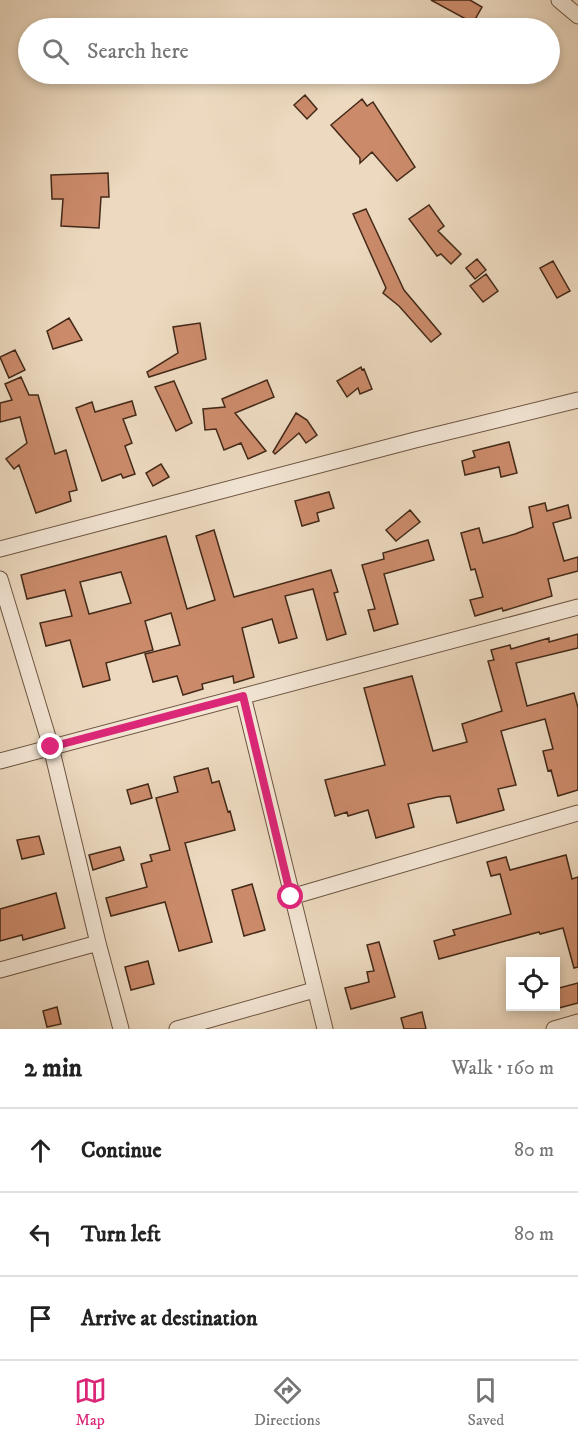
<!DOCTYPE html>
<html lang="en">
<head>
<meta charset="utf-8">
<style>
  :root { --surface:#fff; --page:#f6f6f6; --text:#222; --muted:#767676; --line:#e0e0e0; --accent:#db2777 }
  body { margin:0; font-family:"IM FELL DW Pica",serif; background:var(--page); color:var(--text) }
  .controls { position:absolute; right:18px; bottom:18px; display:grid; overflow:hidden; border-radius:0px; box-shadow:0 3px 9px #0003 }
  .controls button { width:54px; height:54px; display:grid; place-items:center; padding:0; border:0; border-bottom:2px solid var(--line); background:var(--surface); color:var(--text); font:30px sans-serif }
  .stop { position:absolute; width:18px; height:18px; margin:-14px; border:4px solid #db2777; border-radius:50%; background:#fff }
  .stop.end { background:#db2777; border-color:#fff; box-shadow:0 2px 6px #0008 }
  .list { margin:0; padding:0; list-style:none }
  h2 { display:flex; justify-content:space-between; align-items:center; height:78px; margin:0; padding:0 24px; font-size:26px }
  h2 small { font-size:20px; font-weight:400; color:var(--muted) }
  .list li { display:grid; grid-template-columns:39px 1fr auto; gap:18px; align-items:center; box-sizing:border-box; height:84px; padding:0 24px; border-top:2px solid var(--line) }
  .list b { display:block; font-size:22px; white-space:nowrap }
  .list em { font-size:20px; font-style:normal; color:var(--muted) }
  .icon { flex:none; width:33px; height:33px; fill:none; stroke:currentColor; stroke-width:2; stroke-linecap:round; stroke-linejoin:round }
  .map { position:relative; flex:none; width:578px; height:1029px; overflow:hidden }
  .search { position:absolute; background:var(--surface); box-shadow:0 3px 9px #0003; left:18px; right:18px; top:18px; height:66px; display:flex; align-items:center; gap:15px; box-sizing:border-box; padding:0 21px; border-radius:33px; color:var(--muted); font-size:22px }
  .sheet { height:330px; background:var(--surface) }
  nav { display:flex; justify-content:space-around; align-items:center; box-sizing:border-box; height:84px; border-top:2px solid var(--line); background:var(--surface); font-size:16px; color:var(--muted) }
  nav a { display:grid; justify-items:center; gap:3px }
  nav .on { color:var(--accent) }
  .map>svg:first-child { display:block }
  .building { fill:#cb8b6b; stroke:#442918; stroke-width:1.5; fill-rule:evenodd }
  .lines { fill:none; stroke-linecap:round; stroke-linejoin:round }
  .minor-casing { stroke:#6e5542; stroke-width:17 }
  .minor { stroke:#f3e6d5; stroke-width:15 }
  .route { stroke:#db2777; stroke-width:8 }
</style>
</head>
<body>
<div class="map">
<svg width="578" height="1029" viewBox="0 0 578 1029">
  <rect width="100%" height="100%" fill="#ecd9bf"/>
  <filter id="stains"><feTurbulence type="fractalNoise" baseFrequency=".00333" numOctaves="4"/><feColorMatrix values="0 0 0 0 .2 0 0 0 0 .09 0 0 0 0 .02 0 0 0 .5 -.17"/></filter>
  <radialGradient id="worn" r=".72"><stop offset=".6" stop-color="#630" stop-opacity="0"/><stop offset="1" stop-color="#630" stop-opacity=".3"/></radialGradient>
  <path class="building" d="M431,0H470L482,7L473,23Z
    M305,95L317,109L307,119L294,105Z
    M362,99L367,106L373,102L415,167L397,181L372,152L360,163V158L331,125Z
    M108,173L109,197H101L99,228L61,226L63,199H52L51,175Z
    M429,205L444,226L438,231L461,254L451,264L441,254L437,256L409,219Z
    M366,209L404,290L441,334L431,342L399,306L383,293L386,288L353,214Z
    M477,259L486,270L475,279L466,268Z
    M553,261L570,291L557,298L540,268Z
    M486,274L498,291L483,302L470,286Z
    M69,318L82,340L53,349L47,331Z
    M200,323L206,359L149,377L147,372L178,353L173,327Z
    M15,350L25,370L9,378L0,357Z
    M361,367L362,370L364,369L372,389L360,394L358,388L347,397L337,381Z
    M21,377L29,395H38L55,454L66,450L77,490L69,492L71,501L36,513L19,465L14,469L6,459L27,443L20,417L0,422V403L12,400L5,384Z
    M267,380L274,397L235,413L266,451L248,459L241,443L224,450L216,429L205,430L203,409L225,407L222,399Z
    M174,381L192,423L176,431L155,387Z
    M132,401L136,415L123,419L132,443L125,446L135,474L123,478L121,474L102,481L76,408L92,402L95,412Z
    M296,413L307,420L317,435L306,443L299,433L275,454L273,452Z
    M509,442L517,473L501,477L499,467L465,475L462,461L475,457L473,451Z
    M161,464L169,477L153,486L146,473Z
    M329,492L334,508L317,513L319,521L302,526L295,501Z
    M545,503L547,511L568,505L571,518L553,523L564,561L578,557V571L548,579L552,596L503,611L502,608L475,616L470,600L483,597L475,569L471,570L461,533L479,528L483,543L515,534L533,527L529,507Z
    M410,510L420,522L396,541L386,530Z
    M214,530L234,597L331,570L338,592L334,593L346,634L327,640L313,589L285,596L297,638L279,643L272,619L242,628L254,677L234,683L233,676L202,684L203,689L183,695L177,676L153,682L145,654L180,645L171,613L145,621L153,650L106,663L110,680L83,687L70,640L46,646L40,623L72,616L65,590L27,599L21,575L166,536L187,609L215,600L196,536ZM121,572L131,603L89,614L80,582Z
    M428,540L434,560L384,574L398,624L374,631L368,610L375,609L362,565L384,559L383,553Z
    M578,634V648L516,663L527,706L574,693L578,708V790L558,796L551,770L548,771L543,751L553,749L545,719L501,731L516,785L498,789L504,810L457,823L450,796L438,797L408,804L414,827L376,838L368,810L348,816L347,812L335,816L325,780L385,765L364,688L412,676L433,751L467,742L462,724L502,711L488,661L494,660L491,650L510,645L511,649L549,638V642Z
    M208,768L212,783L219,781L228,812L230,811L235,830L185,843L212,942L179,951L165,902L111,916L106,898L147,887L141,864L152,861L150,855L170,850L156,798L178,792L174,777Z
    M148,784L152,798L131,804L127,790Z
    M39,836L44,854L22,859L17,840Z
    M120,847L124,860L93,870L89,855Z
    M566,855L572,879L578,877V967L574,968L563,928L540,934L539,932L439,959L434,941L455,935L453,930L511,914L500,874L491,876L487,862L506,857L510,870Z
    M252,884L265,930L244,936L232,890Z
    M56,893L65,928L23,940L22,935L0,941V909Z
    M379,942L395,997L351,1009L345,988L369,982L367,972L374,971L367,945Z
    M148,961L154,984L131,990L125,967Z
    M578,983V1003L555,1009V989Z
    M57,1007L61,1024L47,1027L43,1011Z
    M422,1012L426,1029H404L401,1018Z"/>
  <g class="lines">
    <defs>
      <path id="minor" d="M559,0L578,16
        M0,549L415,440L578,400
        M0,579L51,747L98,943L121,1029
        M243,696L325,1029
        M0,761L578,607
        M291,897L578,813
        M0,970L98,943
        M177,1029L314,990
        M554,1029L578,1022"/>
    </defs>
    <use href="#minor" class="minor-casing"/>
    <use href="#minor" class="minor"/>
  </g>
  <g class="lines">
    <path class="route" d="M51,747L243,696L291,897"/>
  </g>
  <rect width="100%" height="100%" filter="url(#stains)"/>
  <rect width="100%" height="100%" fill="url(#worn)"/>
</svg>
<div class="controls">
<button><svg class="icon" aria-label="locate" viewBox="0 0 24 24"><circle cx="12" cy="12" r="6"/><path d="M12 2v4M12 18v4M2 12h4M18 12h4"/></svg></button>
</div>
<div class="stop" style="left:291px;top:897px"></div>
<div class="stop end" style="left:51px;top:747px"></div>
<div class="search"><svg class="icon" aria-label="search" viewBox="0 0 24 24"><circle cx="10" cy="10" r="6"/><path d="M15 15l6 6"/></svg>Search here</div>
</div>
<section class="sheet">
<h2>2 min<small>Walk · 160 m</small></h2>
<ul class="list">
<li><svg class="icon" aria-label="ahead" viewBox="0 0 24 24"><path d="M12 20V5M6 11l6-6 6 6"/></svg><div><b>Continue</b></div><em>80 m</em></li>
<li><svg class="icon" aria-label="left" viewBox="0 0 24 24"><path d="M17 20v-9H6M10 6l-5 5 5 5"/></svg><div><b>Turn left</b></div><em>80 m</em></li>
<li><svg class="icon" aria-label="arrive" viewBox="0 0 24 24"><path d="M6 21V4h12l-3 4 3 4H6"/></svg><div><b>Arrive at destination</b></div></li>
</ul>
</section>
<nav>
<a class="on"><svg class="icon" aria-label="map" viewBox="0 0 24 24"><path d="M3 6l6-2 6 2 6-2v14l-6 2-6-2-6 2zM9 4v14M15 6v14"/></svg>Map</a>
<a><svg class="icon" aria-label="directions" viewBox="0 0 24 24"><path d="M12 3l9 9-9 9-9-9zM9 14v-3h6M13 9l2 2-2 2"/></svg>Directions</a>
<a><svg class="icon" aria-label="saved" viewBox="0 0 24 24"><path d="M7 4h10v16l-5-4-5 4z"/></svg>Saved</a>
</nav>
</body>
</html>
